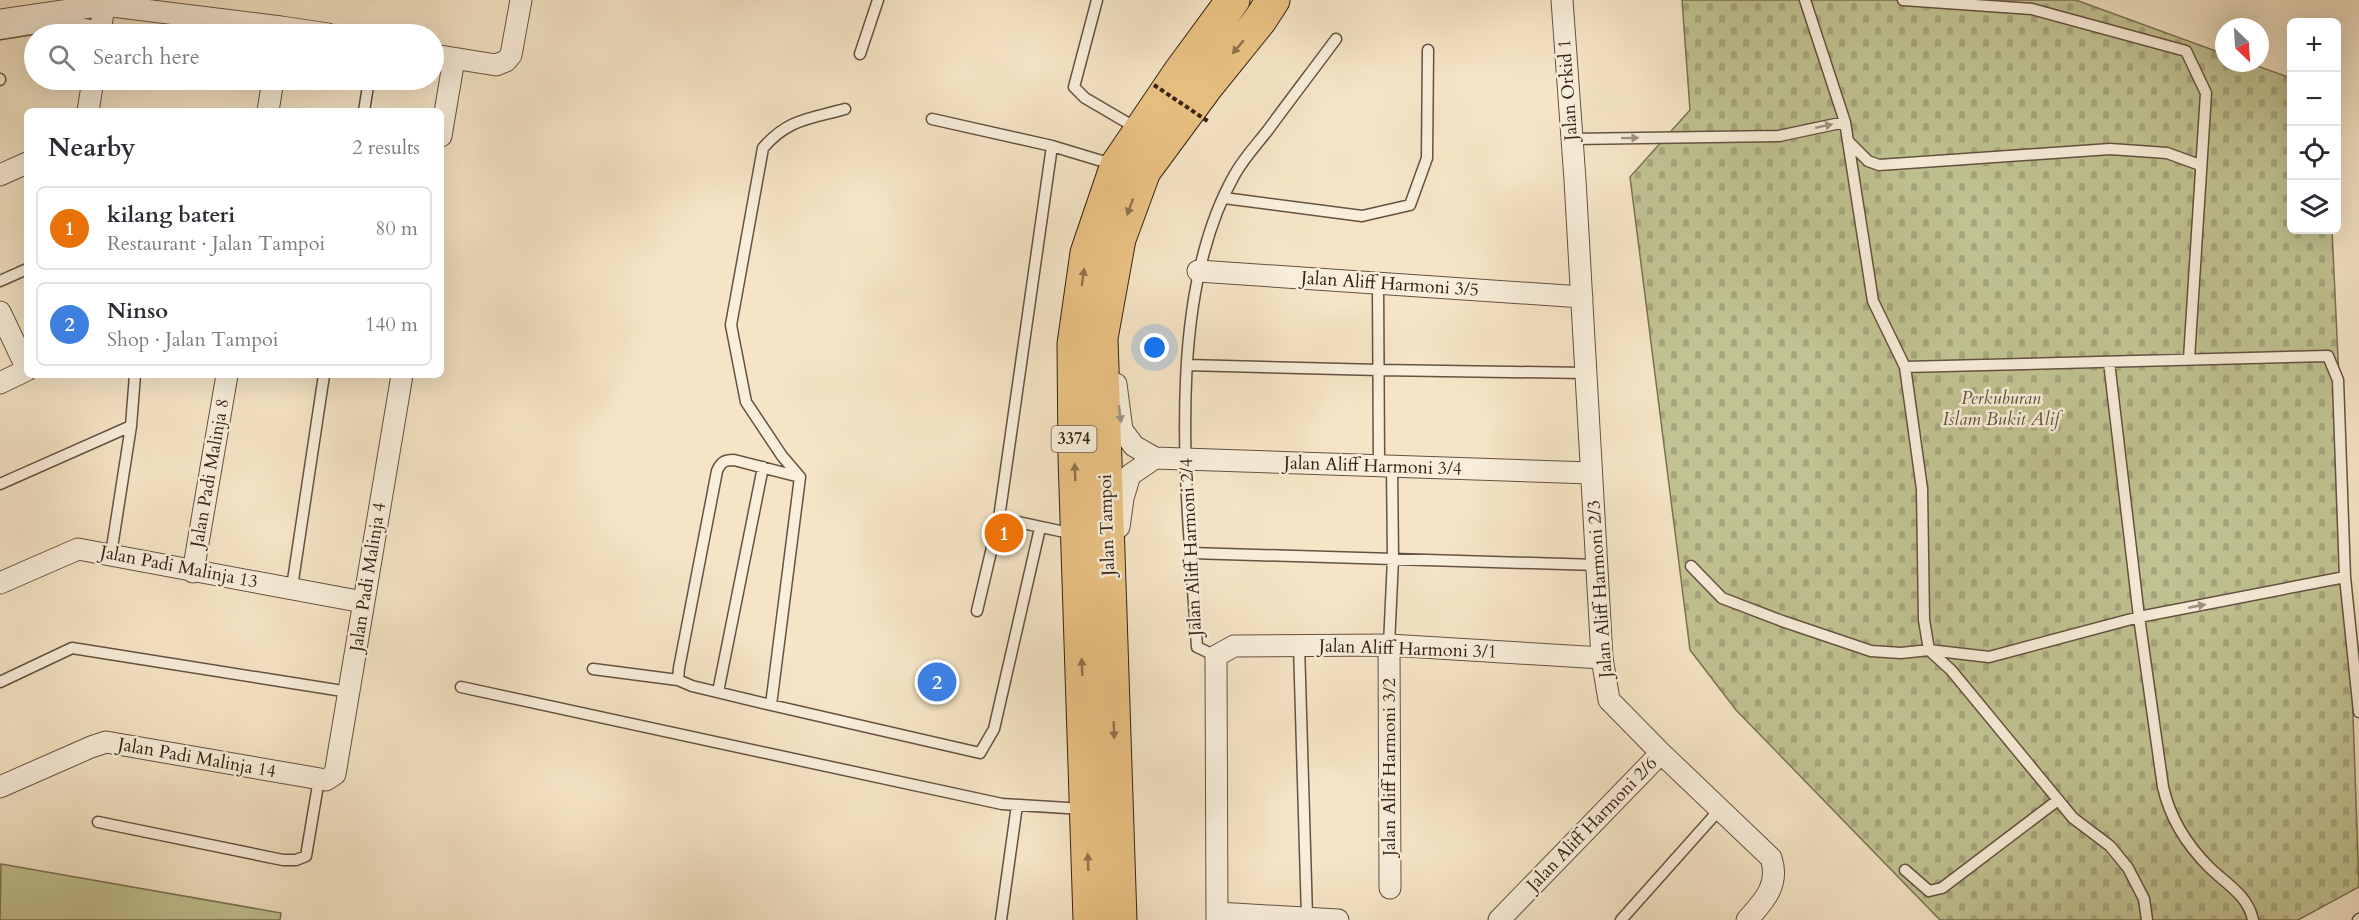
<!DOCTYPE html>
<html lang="en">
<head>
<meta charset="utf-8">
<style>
  :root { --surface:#fff; --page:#f2f2f3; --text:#2b2b33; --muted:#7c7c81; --line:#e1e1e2; --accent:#ea580c }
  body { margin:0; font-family:Cardo,serif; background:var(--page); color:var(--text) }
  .controls { position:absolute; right:18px; top:18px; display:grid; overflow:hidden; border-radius:9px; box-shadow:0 6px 24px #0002 }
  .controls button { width:54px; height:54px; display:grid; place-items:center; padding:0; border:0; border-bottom:2px solid var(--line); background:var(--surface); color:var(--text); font:30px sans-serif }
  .compass { position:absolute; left:2215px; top:18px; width:54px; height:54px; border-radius:50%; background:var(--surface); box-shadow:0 6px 24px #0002; rotate:155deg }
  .you { position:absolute; left:1155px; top:348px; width:21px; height:21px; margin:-15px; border:4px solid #fff; border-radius:50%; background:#1a73e8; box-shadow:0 0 0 9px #1a73e833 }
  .badge { display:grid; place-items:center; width:39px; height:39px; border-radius:50%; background:var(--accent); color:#fff; font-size:20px; font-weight:700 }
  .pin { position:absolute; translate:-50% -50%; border:3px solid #fff; box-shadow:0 2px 6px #0006 }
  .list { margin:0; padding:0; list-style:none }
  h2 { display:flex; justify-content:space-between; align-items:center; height:78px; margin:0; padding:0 24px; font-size:26px }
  h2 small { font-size:20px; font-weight:400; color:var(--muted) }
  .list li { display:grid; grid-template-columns:39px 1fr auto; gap:18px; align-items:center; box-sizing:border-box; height:84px; margin:0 12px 12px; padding:0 12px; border:2px solid var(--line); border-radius:9px }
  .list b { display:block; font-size:22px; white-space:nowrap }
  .list p { margin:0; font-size:20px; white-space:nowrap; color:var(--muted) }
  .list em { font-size:20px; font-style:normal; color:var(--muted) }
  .icon { flex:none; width:33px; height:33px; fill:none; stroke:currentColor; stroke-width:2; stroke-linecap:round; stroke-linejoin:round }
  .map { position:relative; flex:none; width:2359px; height:920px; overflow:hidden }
  .search { position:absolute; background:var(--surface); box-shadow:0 6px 24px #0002; left:24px; top:24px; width:420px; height:66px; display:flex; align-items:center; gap:15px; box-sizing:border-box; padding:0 21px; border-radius:33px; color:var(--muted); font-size:22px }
  .panel { position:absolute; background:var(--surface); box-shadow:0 6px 24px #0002; left:24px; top:108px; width:420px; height:270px; border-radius:9px }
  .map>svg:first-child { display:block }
  .cemetery { fill:url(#cemetery-stones); stroke:#7b7253; stroke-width:1.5 }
  .pitch { fill:#c1c392; stroke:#7b7253; stroke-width:1.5 }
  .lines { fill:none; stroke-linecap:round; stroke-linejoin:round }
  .lane-casing { stroke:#655240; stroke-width:13 }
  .street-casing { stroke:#655240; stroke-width:23 }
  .primary-casing { stroke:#352114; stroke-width:35 }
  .lane { stroke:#f8eeda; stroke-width:10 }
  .street { stroke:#f8eeda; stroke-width:21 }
  .primary { stroke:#eac283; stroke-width:33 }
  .path-bridge { stroke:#352114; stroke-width:4; stroke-dasharray:4.5 3; stroke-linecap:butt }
  .oneway { fill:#90724c }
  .oneway2 { fill:#a09281 }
  .labels { text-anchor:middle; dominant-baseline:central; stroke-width:5; stroke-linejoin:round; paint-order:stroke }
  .shield { fill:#f8eeda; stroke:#705e4f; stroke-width:1.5 }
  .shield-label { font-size:16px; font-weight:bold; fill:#352114 }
  .street-label { font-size:18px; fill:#352114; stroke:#f8eeda }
  .park-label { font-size:18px; font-style:italic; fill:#5f523a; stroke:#f8eeda }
</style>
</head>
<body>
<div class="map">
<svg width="2359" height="920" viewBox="0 0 2359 920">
  <defs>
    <pattern id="cemetery-stones" width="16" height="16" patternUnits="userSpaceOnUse" patternTransform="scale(1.5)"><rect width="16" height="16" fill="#c1c392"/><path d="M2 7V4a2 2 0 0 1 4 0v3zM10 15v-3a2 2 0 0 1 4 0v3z" fill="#a6a77d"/></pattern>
  </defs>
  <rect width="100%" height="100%" fill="#f5e5c6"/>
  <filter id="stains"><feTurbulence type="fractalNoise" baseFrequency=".00333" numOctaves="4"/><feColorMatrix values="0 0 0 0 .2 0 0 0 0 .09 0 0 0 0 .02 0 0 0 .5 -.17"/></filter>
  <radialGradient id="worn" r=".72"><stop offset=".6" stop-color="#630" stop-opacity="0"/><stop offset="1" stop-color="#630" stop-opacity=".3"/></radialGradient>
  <path class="cemetery" d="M1682,0H2076L2224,54V63H2249L2291,78L2292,230H2332L2348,571L2359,887L2298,920H1940L1736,710L1690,650L1630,177L1690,110Z"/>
  <path class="pitch" d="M1,864L281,913L280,920H0Z"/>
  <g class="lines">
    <defs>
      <path id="lane" d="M1097,0L1074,87L1085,98L1138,129
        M1805,0L1845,122L1873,301L1905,367L1922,489L1924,620L1929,650L1951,670L2073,818L2110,846L2128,868L2144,899L2147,920
        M1903,0L2032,9L2186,51L2206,93L2189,359
        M0,34L74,22L101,27
        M860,54L878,0
        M0,79V80
        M845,109C809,119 788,119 763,148L731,325L746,402L782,456L800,477L771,705L980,753L994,729L1040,528
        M364,111L369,80
        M932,119L1052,146L1115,165
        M1572,139L1779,136L1845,122
        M1848,141L1868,161L1879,165L2110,149L2167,153L2200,165
        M1052,146L999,518L1074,534
        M1224,198L1362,216L1410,205L1427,158L1428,50
        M0,281L27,269
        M1378,283L1379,466
        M2109,362L2139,617L2163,787C2170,818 2187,845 2209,867C2226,884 2248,895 2253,920
        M1187,365L1379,370L1586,373
        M1905,367L2328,356L2338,380L2345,577L2359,712
        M0,484L131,426
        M1191,553L1597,565
        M111,554L131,426L135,375
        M1691,566L1722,598L1782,621L1871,651L1901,653L1929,650L1989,657L2139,617L2345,577
        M292,587L324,375
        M977,611L999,518
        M1299,645L1307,917
        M1389,645L1393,559L1392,466
        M1216,656L1197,647C1188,504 1162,302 1235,174C1244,158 1257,144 1268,130C1290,100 1313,70 1336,39
        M593,669L678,680
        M0,682L72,648L349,692
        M461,687L1002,804L1083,809
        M718,692L763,467
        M771,705L692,686L678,680L679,668L717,471C721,462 724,460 734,460L800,477
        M98,822L283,860H296L306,856L319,779
        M1905,870L1929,891L1942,888L2058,800
        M1001,920L1017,805
        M1621,920L1720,809
        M2358,920L2359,919"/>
      <path id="street" d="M1562,0L1575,180L1602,658L1609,700L1661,753L1771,858C1780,885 1764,901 1747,920
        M0,20L104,5L281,27L328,34
        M100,34L104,5
        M434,55L496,65L506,61L511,55L521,0
        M88,111L93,80
        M268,111L273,80
        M441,136L454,59
        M0,175L27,163
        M1198,271L1582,297
        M0,312L27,369
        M0,383L27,370
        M1116,384L1122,430L1134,446L1155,458L1591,473
        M1119,527L1123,498L1130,475L1155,458
        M193,572L227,375
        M0,583L78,549L363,602
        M1389,645L1390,888
        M0,787L91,747L106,742L326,780L335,774L402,375
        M1218,913L1338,920
        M1217,920L1216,656L1234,646L1389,645L1602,658
        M1499,920L1661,753"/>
      <path id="primary" d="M1090,920L1075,457L1074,344L1087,253L1117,165L1180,72L1233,0
        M1120,920L1101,338L1119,239L1144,171L1206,87L1260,20L1273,0"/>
    </defs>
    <use href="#lane" class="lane-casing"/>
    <use href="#street" class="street-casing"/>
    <use href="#primary" class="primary-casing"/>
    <use href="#lane" class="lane"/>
    <use href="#street" class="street"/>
    <use href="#primary" class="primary"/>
    <path class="path-bridge" d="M1154,85L1209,122"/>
  </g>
  <defs><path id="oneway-solid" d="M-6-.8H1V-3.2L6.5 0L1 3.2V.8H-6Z" transform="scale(1.5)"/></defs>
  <g class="oneway">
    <use href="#oneway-solid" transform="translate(1238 47) rotate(130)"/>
    <use href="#oneway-solid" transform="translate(1130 207) rotate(110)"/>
    <use href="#oneway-solid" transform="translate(1083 277) rotate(-82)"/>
    <use href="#oneway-solid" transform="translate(1075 472) rotate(-92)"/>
    <use href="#oneway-solid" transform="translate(1082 667) rotate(-92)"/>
    <use href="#oneway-solid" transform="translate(1114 730) rotate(88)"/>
    <use href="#oneway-solid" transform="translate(1088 862) rotate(-92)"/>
  </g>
  <g class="oneway2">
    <use href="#oneway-solid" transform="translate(1824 126) rotate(-12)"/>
    <use href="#oneway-solid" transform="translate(1630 138) rotate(-1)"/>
    <use href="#oneway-solid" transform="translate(1120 414) rotate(83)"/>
    <use href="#oneway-solid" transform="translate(2197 606) rotate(-11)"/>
  </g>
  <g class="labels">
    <rect class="shield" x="1051.5" y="426" width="45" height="26" rx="4.5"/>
    <g class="shield-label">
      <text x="1074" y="439">3374</text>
    </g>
    <g class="street-label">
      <text transform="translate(1568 90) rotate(-94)">Jalan Orkid 1</text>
      <text transform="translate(1390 284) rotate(4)">Jalan Aliff Harmoni 3/5</text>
      <text transform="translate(1373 466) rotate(2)">Jalan Aliff Harmoni 3/4</text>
      <text transform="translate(210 473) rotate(-80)">Jalan Padi Malinja 8</text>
      <text transform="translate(1107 525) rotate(-92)">Jalan Tampoi</text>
      <text transform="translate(1191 547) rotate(-93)">Jalan Aliff Harmoni 2/4</text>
      <text transform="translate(179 567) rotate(11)">Jalan Padi Malinja 13</text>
      <text transform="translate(368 577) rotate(-81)">Jalan Padi Malinja 4</text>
      <text transform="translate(1600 589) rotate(-94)">Jalan Aliff Harmoni 2/3</text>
      <text transform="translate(1408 649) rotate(2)">Jalan Aliff Harmoni 3/1</text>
      <text transform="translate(197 758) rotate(10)">Jalan Padi Malinja 14</text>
      <text transform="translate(1389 767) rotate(-90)">Jalan Aliff Harmoni 3/2</text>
      <text transform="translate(1592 824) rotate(-46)">Jalan Aliff Harmoni 2/6</text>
    </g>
    <g class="park-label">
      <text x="2001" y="398">Perkuburan<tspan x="2001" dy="21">Islam Bukit Alif</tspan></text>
    </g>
  </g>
  <rect width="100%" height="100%" filter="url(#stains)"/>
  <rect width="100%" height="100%" fill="url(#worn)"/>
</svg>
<div class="controls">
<button>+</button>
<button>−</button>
<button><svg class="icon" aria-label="locate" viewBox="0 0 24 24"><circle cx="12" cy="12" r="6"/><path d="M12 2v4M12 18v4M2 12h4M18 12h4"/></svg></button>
<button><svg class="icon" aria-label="layers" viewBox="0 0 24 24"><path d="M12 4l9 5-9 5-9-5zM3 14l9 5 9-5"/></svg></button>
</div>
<svg class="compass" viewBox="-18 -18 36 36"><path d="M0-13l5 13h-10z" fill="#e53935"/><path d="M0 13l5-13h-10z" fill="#7c7c81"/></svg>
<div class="you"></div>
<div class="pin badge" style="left:1004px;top:533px;background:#e8710a">1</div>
<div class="pin badge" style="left:937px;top:682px;background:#3f7fe0">2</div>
<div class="search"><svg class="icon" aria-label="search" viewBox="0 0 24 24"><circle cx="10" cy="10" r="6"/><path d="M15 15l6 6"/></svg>Search here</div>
<section class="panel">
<h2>Nearby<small>2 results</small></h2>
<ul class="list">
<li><span class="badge" style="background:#e8710a">1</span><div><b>kilang bateri</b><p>Restaurant · Jalan Tampoi</p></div><em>80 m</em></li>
<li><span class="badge" style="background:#3f7fe0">2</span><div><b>Ninso</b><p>Shop · Jalan Tampoi</p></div><em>140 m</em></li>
</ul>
</section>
</div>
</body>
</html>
